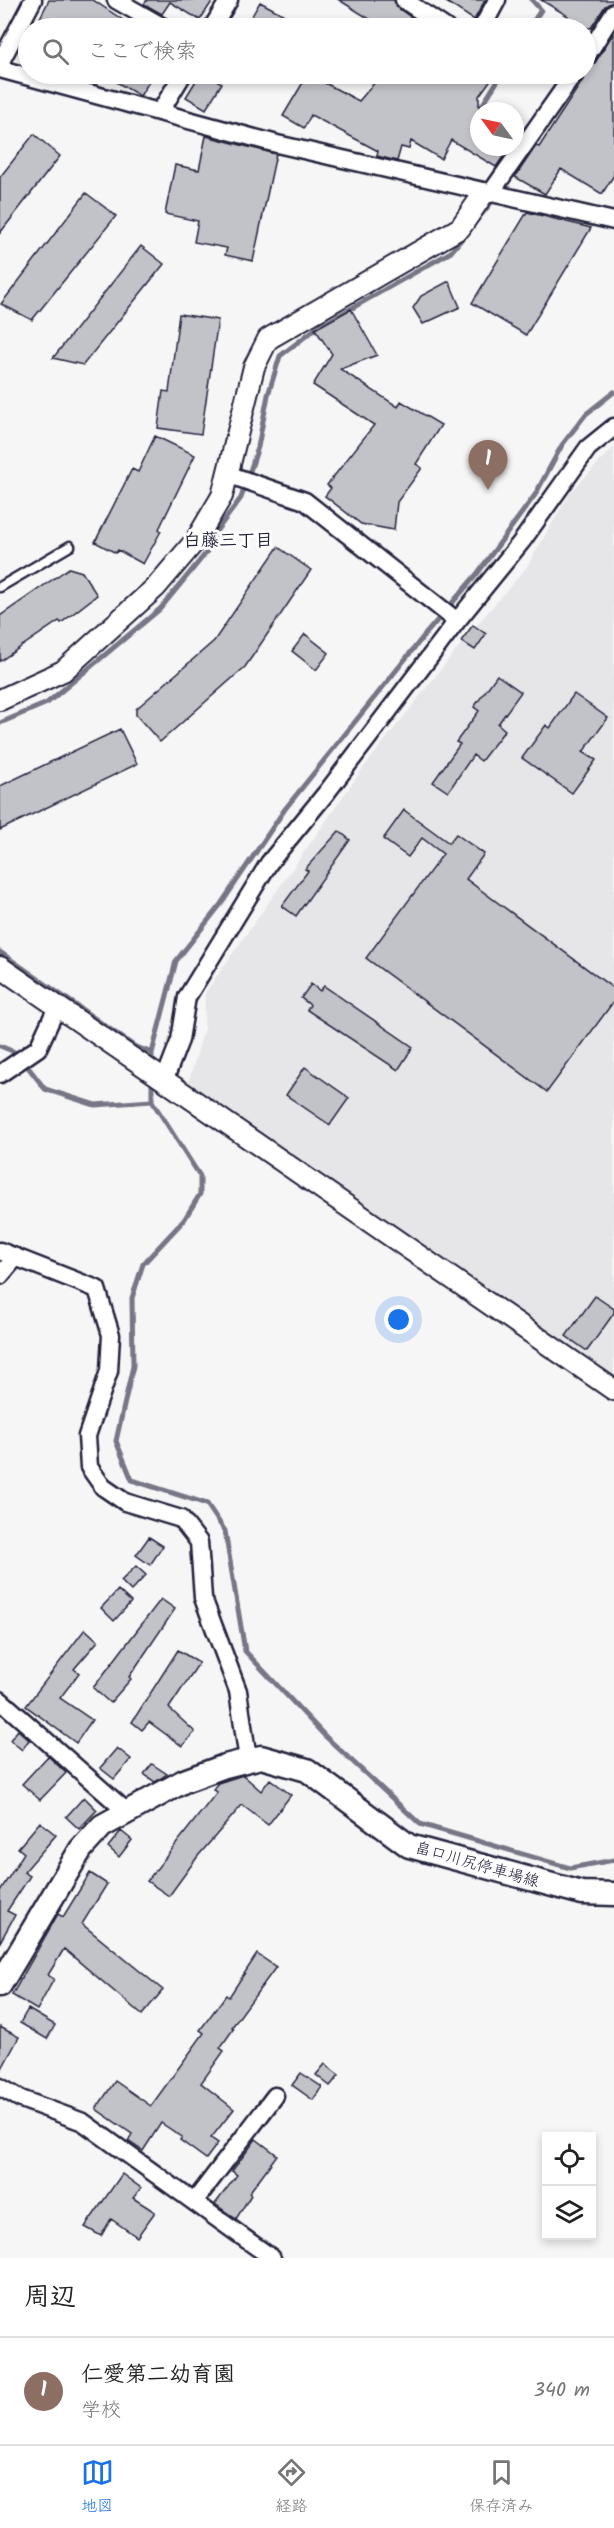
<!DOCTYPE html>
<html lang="ja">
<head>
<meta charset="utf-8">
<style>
  :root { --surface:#fff; --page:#f2f2f2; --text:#222; --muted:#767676; --line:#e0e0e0; --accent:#1a73e8 }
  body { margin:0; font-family:Kalam,"Klee One",sans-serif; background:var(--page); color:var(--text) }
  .controls { position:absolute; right:18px; bottom:18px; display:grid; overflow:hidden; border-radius:0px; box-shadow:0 3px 9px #0003 }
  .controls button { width:54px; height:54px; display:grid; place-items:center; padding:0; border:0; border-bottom:2px solid var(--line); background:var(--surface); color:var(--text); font:30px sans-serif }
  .compass { position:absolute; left:470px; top:102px; width:54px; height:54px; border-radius:50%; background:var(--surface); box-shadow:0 3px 9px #0003; rotate:303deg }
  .you { position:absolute; left:399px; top:1320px; width:21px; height:21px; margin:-15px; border:4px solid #fff; border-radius:50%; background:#1a73e8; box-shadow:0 0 0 9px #1a73e833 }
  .badge { display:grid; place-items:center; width:39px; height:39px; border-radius:50%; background:var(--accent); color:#fff; font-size:20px; font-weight:700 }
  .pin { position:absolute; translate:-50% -50px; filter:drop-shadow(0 2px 3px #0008) }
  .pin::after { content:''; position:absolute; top:32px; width:21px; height:18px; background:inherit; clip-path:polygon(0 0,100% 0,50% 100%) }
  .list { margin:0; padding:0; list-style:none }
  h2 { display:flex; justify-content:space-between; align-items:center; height:78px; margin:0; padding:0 24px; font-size:26px }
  h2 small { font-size:20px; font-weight:400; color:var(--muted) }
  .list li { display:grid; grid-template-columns:39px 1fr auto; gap:18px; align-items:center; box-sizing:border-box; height:108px; padding:0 24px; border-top:2px solid var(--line) }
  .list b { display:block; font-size:22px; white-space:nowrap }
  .list p { margin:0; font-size:20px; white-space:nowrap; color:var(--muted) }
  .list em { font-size:20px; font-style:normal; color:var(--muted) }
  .icon { flex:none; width:33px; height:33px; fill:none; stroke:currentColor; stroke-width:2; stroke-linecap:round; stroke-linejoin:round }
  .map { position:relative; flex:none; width:614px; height:2258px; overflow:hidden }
  .search { position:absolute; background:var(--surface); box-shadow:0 3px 9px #0003; left:18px; right:18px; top:18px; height:66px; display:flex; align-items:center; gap:15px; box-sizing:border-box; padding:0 21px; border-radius:33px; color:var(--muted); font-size:22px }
  .sheet { height:186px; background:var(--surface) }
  nav { display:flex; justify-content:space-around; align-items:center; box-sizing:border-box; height:84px; border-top:2px solid var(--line); background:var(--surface); font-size:16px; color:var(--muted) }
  nav a { display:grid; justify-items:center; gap:3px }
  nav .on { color:var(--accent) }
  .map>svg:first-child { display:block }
  .built { fill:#e6e6e9 }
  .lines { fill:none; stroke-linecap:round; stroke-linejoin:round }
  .stream { stroke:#767685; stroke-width:5 }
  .building { fill:#c2c2c9; stroke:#22223b; stroke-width:1.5 }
  .service-casing { stroke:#22223b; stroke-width:13 }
  .minor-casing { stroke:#22223b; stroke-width:21 }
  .tertiary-casing { stroke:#22223b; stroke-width:24 }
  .secondary-casing { stroke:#22223b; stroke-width:27 }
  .service { stroke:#fff; stroke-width:8 }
  .minor { stroke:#fff; stroke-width:16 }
  .tertiary { stroke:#fff; stroke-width:20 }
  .secondary { stroke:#fff; stroke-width:22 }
  .labels { text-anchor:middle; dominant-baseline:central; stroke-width:6; stroke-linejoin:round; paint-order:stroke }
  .street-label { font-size:16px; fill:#22223b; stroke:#fff }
  .neighbourhood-label { font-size:18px; font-weight:bold; fill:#22223b; stroke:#fff }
</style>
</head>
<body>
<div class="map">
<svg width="614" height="2258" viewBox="0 0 614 2258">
  <rect width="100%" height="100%" fill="#f6f6f7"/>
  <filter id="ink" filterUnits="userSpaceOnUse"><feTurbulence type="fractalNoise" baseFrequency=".0167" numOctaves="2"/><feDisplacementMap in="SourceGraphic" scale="12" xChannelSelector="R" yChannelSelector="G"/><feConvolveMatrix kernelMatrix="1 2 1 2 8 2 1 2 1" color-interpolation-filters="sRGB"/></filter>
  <g filter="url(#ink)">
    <path class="built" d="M614,447V1381L186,1091L204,1029L205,993L361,771L468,635L526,568L570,493Z"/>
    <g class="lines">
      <path class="stream" d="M529,28L541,10L532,0
        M486,111L481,107L502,74
        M515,132L526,140
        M0,723L47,703L160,609L206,553L217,530L241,498L258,447L268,395L280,356L315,329L451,252L495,198
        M0,952L134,1046L152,1053
        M0,1046L17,1053L45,1089L95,1105L152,1101
        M152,1066V1053L176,961L221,904L285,809L423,637L477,574L535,495L562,445L586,414L614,392
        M152,1078V1101L200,1176V1194L184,1220L143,1264L132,1298L133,1366L116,1441L132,1480L207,1504L225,1531L245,1651L325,1736L420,1824L570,1868L614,1860"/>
    </g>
    <path class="building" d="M49,0H93L129,24L131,21L145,28H35Z
      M147,0H213L200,20L170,2L162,14L144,4Z
      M339,0H394L398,8L426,28H384Z
      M443,0H485L474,20Z
      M541,0H614V2L605,6L591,28H575L564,21L568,16Z
      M260,2L290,18L285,28H245Z
      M614,32V175L602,194L561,169L545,194L515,177L536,146L539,147L583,80L587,67L595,63Z
      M103,74H154L140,96Z
      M200,74H222L218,81L222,83L206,109L186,97Z
      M308,74L359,101L382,74H495L479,96V147H510L496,167L451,140L441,159L411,141L409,149L401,147L397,161L377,156L378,151L311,115L304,128L283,116Z
      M34,134L60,156L0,233V177Z
      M206,136L276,154L253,261L225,255L227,248L194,242L198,221L165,214L175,165L199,170Z
      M86,193L116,216L32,320L1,304Z
      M527,212L591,228L526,335L472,303Z
      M141,246L164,264L83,365L53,358Z
      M449,281L460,307L423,324L413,308L421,296Z
      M351,309L377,355L340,369L398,407L401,401L441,425L416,464L422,468L397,502L394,530L361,524L325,496L331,488L327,485L374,425L313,385L332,354L315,329Z
      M179,314L218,320L201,434L158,428L163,391L169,392Z
      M155,436L195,455L159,529L161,531L143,564L118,550L116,553L95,542L132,469L138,472Z
      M278,547L311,570L245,667L160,742L136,715V709L214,641Z
      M69,568L82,572L97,595L61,623L59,621L0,661V616Z
      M473,625L486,634L475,650L461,641Z
      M305,634L329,653L316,670L292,651Z
      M497,675L521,692L498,724L505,730L481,761L473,755L448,792L433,782L460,744L456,742L479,711L474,707Z
      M574,694L608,718L583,752L596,760L572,793L522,758L546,725L550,728Z
      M120,729L137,764L0,830V786Z
      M404,810L449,843L456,834L484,854L466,879L614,989V1001L547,1092L366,958L443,854L422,838L408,857L383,839Z
      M339,831L350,840L296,916L282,906L308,871L305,869Z
      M311,984L320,991L324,986L413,1047L398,1070L307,1010L310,1005L301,998Z
      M305,1067L349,1098L330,1125L286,1095Z
      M595,1296L614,1309V1313L587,1351L566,1336Z
      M149,1537L163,1546L150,1565L136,1555Z
      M136,1566L146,1575L131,1591L121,1581Z
      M118,1590L131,1602L114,1621L101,1608Z
      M161,1599L175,1609L129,1677L131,1679L110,1703L93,1688Z
      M85,1629L98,1641L74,1669L79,1673L60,1698L92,1720L76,1743L26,1706Z
      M178,1650L199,1663L169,1708L195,1732L182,1746L149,1722L142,1730L132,1722Z
      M18,1730L29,1740L22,1750L10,1740Z
      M117,1748L131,1759L114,1779L100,1768Z
      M48,1756L66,1773L40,1800L22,1784Z
      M152,1764L167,1774L155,1782L144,1774Z
      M243,1775L261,1791L270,1779L291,1795L268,1825L242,1805L198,1856L169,1896L147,1881L217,1792L213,1789L218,1783Z
      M84,1797L97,1810L79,1829L66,1817Z
      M40,1822L56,1835L24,1872L30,1876L7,1911L15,1915L0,1942V1891L24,1853L18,1848Z
      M121,1831L132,1840L119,1857L108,1847Z
      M90,1873L107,1884L82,1924L163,1990L142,2015L64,1949L48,1975L54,1979L37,2010L12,1995L58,1914L63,1917Z
      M257,1954L276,1967L232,2027L234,2028L220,2048L224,2051L201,2083L234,2109L211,2138L218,2143L206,2159L180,2140L182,2137L161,2123L143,2151L128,2141L132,2134L96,2109L115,2081L151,2106L204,2033L200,2030L226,1995L229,1997Z
      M28,2009L55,2025L47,2039L20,2023Z
      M0,2027L19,2037L0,2072Z
      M325,2064L339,2075L330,2086L316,2075Z
      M301,2073L322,2087L313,2100L292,2085Z
      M256,2139L277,2155L249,2193L251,2195L236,2219L215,2204L237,2175L232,2171Z
      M122,2174L141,2188L133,2198L155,2212L137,2237L111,2219L101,2236L85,2227Z"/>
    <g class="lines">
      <defs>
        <path id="service" d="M0,587L70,546"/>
        <path id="minor" d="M116,0L165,28
          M404,0L446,28
          M212,28L229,0
          M482,28L497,0
          M586,57L614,12
          M0,63L33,0
          M0,69L277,144L614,221
          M160,112L183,74
          M490,194L574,74
          M227,474L305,501L457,621
          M0,1074L38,1048L57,1007
          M164,1081L180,1040L187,997L269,863L327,792L457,621L522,541L588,448L614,427
          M0,1251L97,1289L111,1335L109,1371L87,1436L89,1467L103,1487L125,1502L181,1519L199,1542L203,1598L238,1691L248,1760
          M0,1276L16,1257
          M0,1700L127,1812
          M0,2087L21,2099L83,2122L272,2258
          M194,2202L275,2096"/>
        <path id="tertiary" d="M0,700L63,671L156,587L196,540L222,496L254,367L268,339L460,228L484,193
          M0,967L614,1390"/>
        <path id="secondary" d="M0,1985L81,1849L102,1826L184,1781L225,1766L261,1757L307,1770L409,1846L582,1893L614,1894"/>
      </defs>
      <use href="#service" class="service-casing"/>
      <use href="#minor" class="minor-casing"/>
      <use href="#tertiary" class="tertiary-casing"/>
      <use href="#secondary" class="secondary-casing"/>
      <use href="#service" class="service"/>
      <use href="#minor" class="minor"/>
      <use href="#tertiary" class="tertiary"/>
      <use href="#secondary" class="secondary"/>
    </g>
  </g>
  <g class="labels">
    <g class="street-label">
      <text transform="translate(477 1865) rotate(16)">畠口川尻停車場線</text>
    </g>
    <g class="neighbourhood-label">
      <text x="228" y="541">白藤三丁目</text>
    </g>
  </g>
</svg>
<div class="controls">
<button><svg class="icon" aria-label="locate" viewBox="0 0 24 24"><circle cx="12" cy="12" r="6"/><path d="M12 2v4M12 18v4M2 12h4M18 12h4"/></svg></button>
<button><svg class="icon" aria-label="layers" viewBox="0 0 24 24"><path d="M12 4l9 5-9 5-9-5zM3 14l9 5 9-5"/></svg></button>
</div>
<svg class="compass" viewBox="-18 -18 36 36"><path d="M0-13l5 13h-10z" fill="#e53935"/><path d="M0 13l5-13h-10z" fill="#767676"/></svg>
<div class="you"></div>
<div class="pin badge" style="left:488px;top:490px;background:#8d6e63">1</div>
<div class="search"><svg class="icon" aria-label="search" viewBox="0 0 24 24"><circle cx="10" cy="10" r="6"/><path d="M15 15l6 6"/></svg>ここで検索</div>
</div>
<section class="sheet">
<h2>周辺<small></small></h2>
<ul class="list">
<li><span class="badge" style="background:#8d6e63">1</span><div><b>仁愛第二幼育園</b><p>学校</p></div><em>340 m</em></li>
</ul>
</section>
<nav>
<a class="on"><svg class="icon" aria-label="map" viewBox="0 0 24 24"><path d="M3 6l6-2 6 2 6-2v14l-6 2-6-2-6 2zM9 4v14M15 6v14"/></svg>地図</a>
<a><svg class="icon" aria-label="directions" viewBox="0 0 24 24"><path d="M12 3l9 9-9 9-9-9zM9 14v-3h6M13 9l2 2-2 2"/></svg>経路</a>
<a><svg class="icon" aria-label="saved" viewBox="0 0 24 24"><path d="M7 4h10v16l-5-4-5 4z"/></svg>保存済み</a>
</nav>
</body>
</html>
